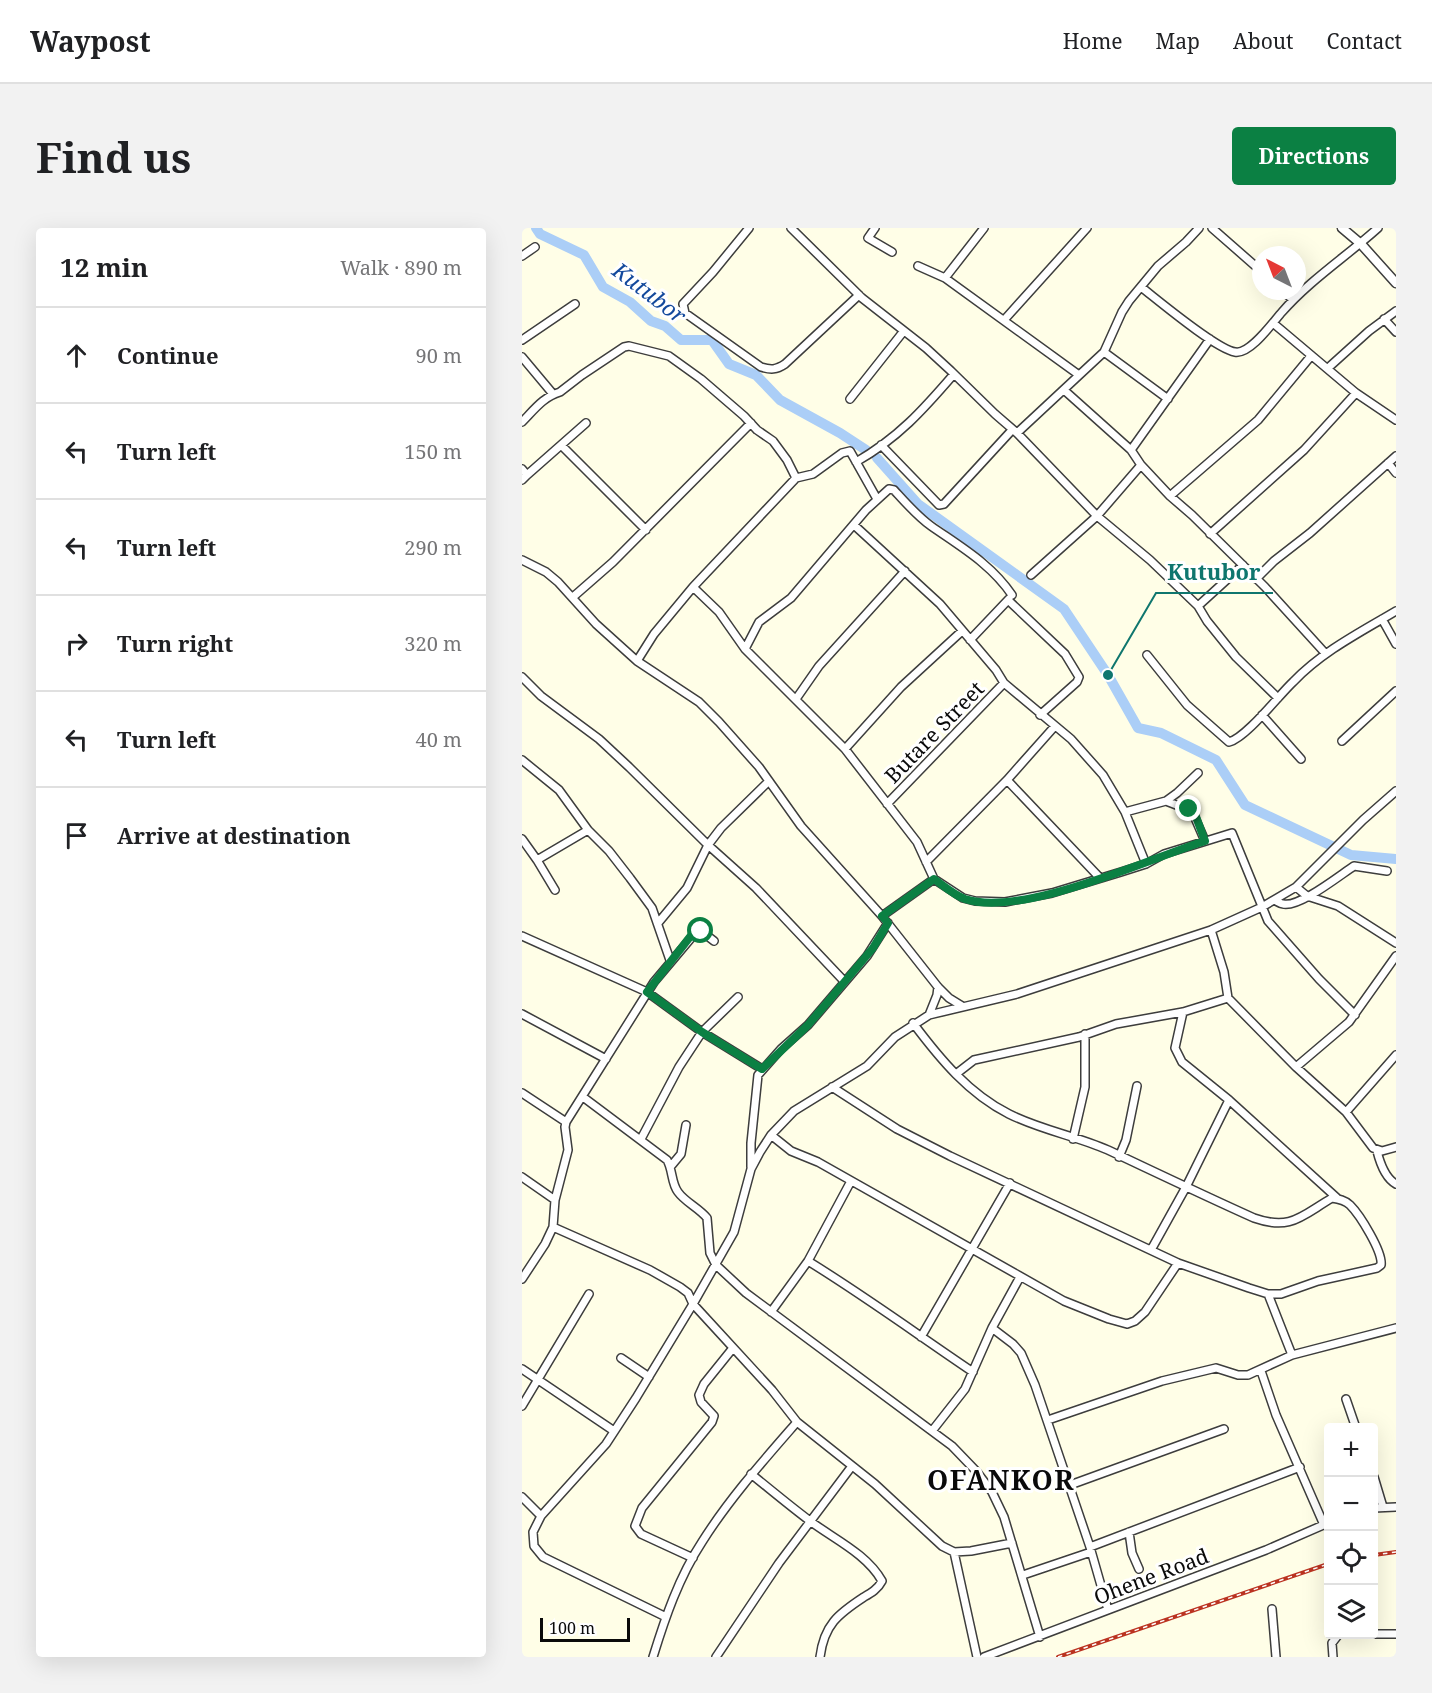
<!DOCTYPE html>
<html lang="en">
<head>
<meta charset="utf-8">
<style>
  :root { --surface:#fff; --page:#f2f2f2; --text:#202124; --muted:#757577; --line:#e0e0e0; --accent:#0b8043 }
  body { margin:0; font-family:"Noto Serif",serif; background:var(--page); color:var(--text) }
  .controls { position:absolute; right:18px; bottom:18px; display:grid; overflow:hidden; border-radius:6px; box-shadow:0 6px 24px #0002 }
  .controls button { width:54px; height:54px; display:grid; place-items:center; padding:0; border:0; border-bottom:2px solid var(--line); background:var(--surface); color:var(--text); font:30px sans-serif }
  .compass { position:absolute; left:730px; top:18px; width:54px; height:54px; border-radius:50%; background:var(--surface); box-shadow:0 6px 24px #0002; rotate:318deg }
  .scale { position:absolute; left:18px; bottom:15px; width:90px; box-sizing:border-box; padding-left:6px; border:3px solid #0a0a0a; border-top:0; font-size:16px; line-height:21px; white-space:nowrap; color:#0a0a0a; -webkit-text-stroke:4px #fff; paint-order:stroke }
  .stop { position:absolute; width:18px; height:18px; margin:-14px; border:4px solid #0b8043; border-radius:50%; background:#fff }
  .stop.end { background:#0b8043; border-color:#fff; box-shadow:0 2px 6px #0008 }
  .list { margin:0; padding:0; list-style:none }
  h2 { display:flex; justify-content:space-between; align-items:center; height:78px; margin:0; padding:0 24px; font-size:26px }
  h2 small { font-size:20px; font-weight:400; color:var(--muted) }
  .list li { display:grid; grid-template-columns:39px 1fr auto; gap:18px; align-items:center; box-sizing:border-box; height:96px; padding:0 24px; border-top:2px solid var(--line) }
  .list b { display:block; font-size:22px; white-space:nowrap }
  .list em { font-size:20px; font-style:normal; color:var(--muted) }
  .icon { flex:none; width:33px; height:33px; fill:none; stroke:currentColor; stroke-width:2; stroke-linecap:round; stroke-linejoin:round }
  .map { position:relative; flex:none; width:874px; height:1429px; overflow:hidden; border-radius:6px }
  header { display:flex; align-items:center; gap:36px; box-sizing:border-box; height:84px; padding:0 30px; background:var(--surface); border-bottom:2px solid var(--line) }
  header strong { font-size:28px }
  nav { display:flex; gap:33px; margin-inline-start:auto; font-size:21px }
  .intro { display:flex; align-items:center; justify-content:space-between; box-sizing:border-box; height:144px; padding:0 36px }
  h1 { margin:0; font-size:42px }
  .button { padding:15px 27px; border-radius:6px; background:var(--accent); color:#fff; font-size:21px; font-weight:700 }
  main { display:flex; gap:36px; padding:0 36px }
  aside { flex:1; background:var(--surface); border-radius:6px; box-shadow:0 6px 24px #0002 }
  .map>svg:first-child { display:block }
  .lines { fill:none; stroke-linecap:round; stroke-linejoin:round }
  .river { stroke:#abcef7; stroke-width:10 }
  .minor-casing { stroke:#3d3d3d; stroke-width:10 }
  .tertiary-casing { stroke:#3d3d3d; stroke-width:11 }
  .minor { stroke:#fff; stroke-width:7 }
  .tertiary { stroke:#fff; stroke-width:8 }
  .rail-casing { stroke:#bb3321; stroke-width:4 }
  .rail { stroke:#fff; stroke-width:1.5; stroke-dasharray:4.5; stroke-linecap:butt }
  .route { stroke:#0b8043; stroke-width:8 }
  .labels { text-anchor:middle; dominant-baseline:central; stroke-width:6; stroke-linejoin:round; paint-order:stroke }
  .street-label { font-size:21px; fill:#0a0a0a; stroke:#fff }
  .water-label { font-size:22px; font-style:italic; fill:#13499c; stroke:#fff }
  .district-label { font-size:27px; font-weight:bold; letter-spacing:1.5px; fill:#0a0a0a; stroke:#fff }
  .leader { fill:none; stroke:#0f766e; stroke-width:2 }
  .callout-dot { fill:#0f766e; stroke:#fff; stroke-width:2 }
  .callout-label { font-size:22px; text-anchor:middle; font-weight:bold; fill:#0f766e; stroke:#fff; stroke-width:6; stroke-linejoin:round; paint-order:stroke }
</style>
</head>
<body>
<header>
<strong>Waypost</strong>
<nav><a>Home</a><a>Map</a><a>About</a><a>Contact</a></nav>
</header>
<div class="intro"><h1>Find us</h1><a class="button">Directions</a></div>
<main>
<aside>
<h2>12 min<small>Walk · 890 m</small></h2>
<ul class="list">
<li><svg class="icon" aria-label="ahead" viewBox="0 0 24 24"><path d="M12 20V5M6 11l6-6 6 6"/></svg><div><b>Continue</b></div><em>90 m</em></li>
<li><svg class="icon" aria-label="left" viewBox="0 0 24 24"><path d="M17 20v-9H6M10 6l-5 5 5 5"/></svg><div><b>Turn left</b></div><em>150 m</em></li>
<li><svg class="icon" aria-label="left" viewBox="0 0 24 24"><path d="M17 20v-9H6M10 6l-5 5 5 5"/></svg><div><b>Turn left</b></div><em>290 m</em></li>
<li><svg class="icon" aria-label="right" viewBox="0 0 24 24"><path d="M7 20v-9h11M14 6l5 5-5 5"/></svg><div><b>Turn right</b></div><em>320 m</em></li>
<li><svg class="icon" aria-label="left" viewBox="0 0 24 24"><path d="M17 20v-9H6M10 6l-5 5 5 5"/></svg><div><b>Turn left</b></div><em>40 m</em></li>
<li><svg class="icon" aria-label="arrive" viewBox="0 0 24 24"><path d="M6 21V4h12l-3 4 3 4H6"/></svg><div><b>Arrive at destination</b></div></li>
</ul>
</aside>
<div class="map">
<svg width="874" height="1429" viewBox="0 0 874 1429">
  <rect width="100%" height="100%" fill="#fffee7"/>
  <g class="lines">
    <path class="river" d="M14,0L18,6L62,27L81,59L108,74L129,93L143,98L159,112H190L207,136L234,147L258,172L318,205L344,222
      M355,230L396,276L542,381L586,447L616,500L639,505L694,532L723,577L829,627L874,631"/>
    <defs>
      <path id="minor" d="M227,0L191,44L161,76L163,85L239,139C249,142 254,142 263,136L337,67
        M269,0L340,70L404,120L429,143L473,186L495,205L575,288L628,332L676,378L685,393L714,429L756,470
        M353,0L346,10L370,24
        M690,0L739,43
        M0,28L13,19
        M396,38L423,50L557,147
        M423,50L462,0
        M619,59C637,73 694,121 713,124C728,127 751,94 760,84C788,52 825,28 856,0
        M761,63L771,72
        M483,91L565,0
        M862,91L874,104
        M751,95L834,165L874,192
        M0,112L53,76
        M582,124L646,171
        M0,129L31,166
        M806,140L847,103L874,83
        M542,162L609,222L619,237L648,268L670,287L743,359L803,425
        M328,171L381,104
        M0,194C12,182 21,169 38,164L60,147L102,119L107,118L147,128L179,151L222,188L235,202L251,213L265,232L274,250
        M495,205L582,124L600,84L607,73L636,38L664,14L677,0
        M39,217L124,302
        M359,217L417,277L422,276L490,202
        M609,222L688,111
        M334,234C376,210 401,182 432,146
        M866,235L874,245
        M0,241L5,247L0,252
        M5,247L64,195
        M648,268L736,192L789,128
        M332,297L418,376L474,442L482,455L549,511L581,547L603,584L624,636
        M688,306L782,222L834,165
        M0,332L24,344L36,354L74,396L115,433L177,474L197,494L237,539L279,598L360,688L416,759L427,770L440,778
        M509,347L575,288L619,237
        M734,351L752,333L788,305L874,228
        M171,359L197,384L223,421L323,521L395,614L412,651L441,670L453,673L483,674L530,665L599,644L624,636L642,626L710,605L746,693L797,751L833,787
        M51,369L91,334L229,195
        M486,372L543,426L557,449L555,454L518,487
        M676,378L721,337
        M860,391L874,416
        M448,412L487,371
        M223,421L237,394L269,370L344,282L367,261L372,262C383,274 395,288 409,298C439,319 469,336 490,367
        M625,427L665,477L707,514C724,510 757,467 771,454C801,423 837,405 874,383
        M115,433L132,406L171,359L274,250L291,246L320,225L328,223L355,271
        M0,449L19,468L77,511L107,539L186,617L234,660L322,753
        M274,471L297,438L383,343
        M740,487L779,531
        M820,513L874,463
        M323,521L379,459L440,403
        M0,532L37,562L66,602L87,623L108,650L130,680L148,732
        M485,552L578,650
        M644,573L670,583L683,613
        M365,576L482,455
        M603,584L644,573L655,565L676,545
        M0,611L15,632L33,662
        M15,632L66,602
        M404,634L485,552L533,498
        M774,659L785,668L816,678L874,715
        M752,672C755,673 758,676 761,676C777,680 818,647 832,638L865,643
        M360,688L412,651
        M136,695L165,660L186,617L199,600L247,553
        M689,702L702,744L706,770L774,839L824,884L851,920L860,923L874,919
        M0,708L125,764L180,804L240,841
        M661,784L653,820L660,834L707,872L815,970
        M0,786L84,831
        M407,787L415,767L416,759
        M774,839L827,794L874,728
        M434,846L452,832L557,809L594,796L661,784L706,770
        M310,859L375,901L428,928L656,1035L727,1060L746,1066H759L796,1053L855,1040L859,1037C861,1024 838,987 828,977C823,972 817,971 810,970C779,988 769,1003 732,990C683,968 635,945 586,922C554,908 519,902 487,886C447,866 418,831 391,795
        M0,865L44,894
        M61,869L145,932C151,942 149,955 156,964C163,974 177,980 185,990L188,1025L194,1037L224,1065L430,1218L455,1244L470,1264L482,1289L518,1409
        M824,884L874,827
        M249,907L269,923L296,934L542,1073L587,1091L605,1096L613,1093L623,1084L656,1035
        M119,911L157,839L180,804L216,769
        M551,911L563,859V806
        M855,923C858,935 863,950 874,956
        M597,929L604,912L615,858
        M149,938L159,926L164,897
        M229,939V915L236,847L259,821L286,797L345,728L366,695
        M0,949L33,972
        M31,999L128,1042L158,1059L166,1065L171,1076L250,1162L275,1194L353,1256L420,1318L432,1324L449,1323L490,1315
        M629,1022L664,959L707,872
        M286,1033C343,1068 396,1107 451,1144
        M0,1051L23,1016L31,999L33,972L46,922L43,899L44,894L132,754L175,703H179L192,713
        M746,1066L770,1127
        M249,1084L286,1033L329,953
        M470,1100L491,1116L499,1125L513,1157L568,1319L586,1382
        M399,1109L488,955
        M99,1130L127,1149
        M0,1141L92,1203
        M739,1143L754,1187L802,1297
        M824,1171L834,1200
        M0,1178L67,1066
        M526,1192L640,1153L694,1140L716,1147H726L770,1127L874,1100
        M410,1203L443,1161L470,1100L498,1049
        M229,1246C249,1262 268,1278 288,1293C312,1311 345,1326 360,1353C356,1361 349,1365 342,1369C316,1386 302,1397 298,1429
        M852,1249L861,1279
        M548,1257L702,1201
        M0,1269L19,1288
        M852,1280L874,1279
        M607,1304L610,1325L617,1341
        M568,1319L778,1239
        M432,1324L455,1429
        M171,1330L119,1306L113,1298L120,1280L190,1194L192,1188L179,1174L177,1167L182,1156L211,1120
        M501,1347L569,1324
        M750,1381L754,1429
        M144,1389L21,1329L12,1318L11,1304L19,1288L84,1216L114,1170L171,1076L212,1004L229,941L238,924L249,907L272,883L345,838L373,809L407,787L495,766L689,702L740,679L774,659L841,592L874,563
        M852,1406H874
        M131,1429C143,1390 157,1349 180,1314C207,1271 241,1233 275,1194
        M194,1429L257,1335L330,1238
        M462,1429L744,1322L806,1295
        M811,1429L810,1415L817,1406"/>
      <path id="tertiary" d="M820,0L839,16L874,55"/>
    </defs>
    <use href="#minor" class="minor-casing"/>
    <use href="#tertiary" class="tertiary-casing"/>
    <use href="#minor" class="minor"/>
    <use href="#tertiary" class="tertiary"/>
    <defs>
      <path id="rail" d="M852,1327L874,1324
        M536,1429L806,1336"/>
    </defs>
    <use href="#rail" class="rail-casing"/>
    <use href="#rail" class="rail"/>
  </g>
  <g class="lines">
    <path class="route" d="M179,703L171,705L125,764L180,804L240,841L286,797L304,776L351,720L366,695L360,688L412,651C422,658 432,667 443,671C500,690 626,631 683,613L673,586L667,581"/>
  </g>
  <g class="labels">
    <g class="street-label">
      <text transform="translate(412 504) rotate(-46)">Butare Street</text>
      <text transform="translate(629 1348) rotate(-21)">Ohene Road</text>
    </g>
    <g class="water-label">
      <text transform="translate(128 64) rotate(37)">Kutubor</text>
    </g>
    <g class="district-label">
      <text x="479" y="1251">OFANKOR</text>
    </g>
  </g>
  <path class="leader" d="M586 447L634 365H751"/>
  <circle class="callout-dot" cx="586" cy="447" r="6"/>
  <g class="callout-label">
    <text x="692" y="352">Kutubor</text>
  </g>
</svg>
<div class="controls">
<button>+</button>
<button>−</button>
<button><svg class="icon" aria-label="locate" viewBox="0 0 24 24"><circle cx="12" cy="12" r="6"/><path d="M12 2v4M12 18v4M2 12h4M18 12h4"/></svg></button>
<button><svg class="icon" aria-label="layers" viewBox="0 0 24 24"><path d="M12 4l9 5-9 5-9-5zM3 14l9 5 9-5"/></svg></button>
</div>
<svg class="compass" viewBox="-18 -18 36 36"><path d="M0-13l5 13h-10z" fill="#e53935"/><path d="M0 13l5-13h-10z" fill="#757577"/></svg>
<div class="scale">100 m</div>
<div class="stop" style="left:179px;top:703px"></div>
<div class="stop end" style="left:667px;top:581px"></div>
</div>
</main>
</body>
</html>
